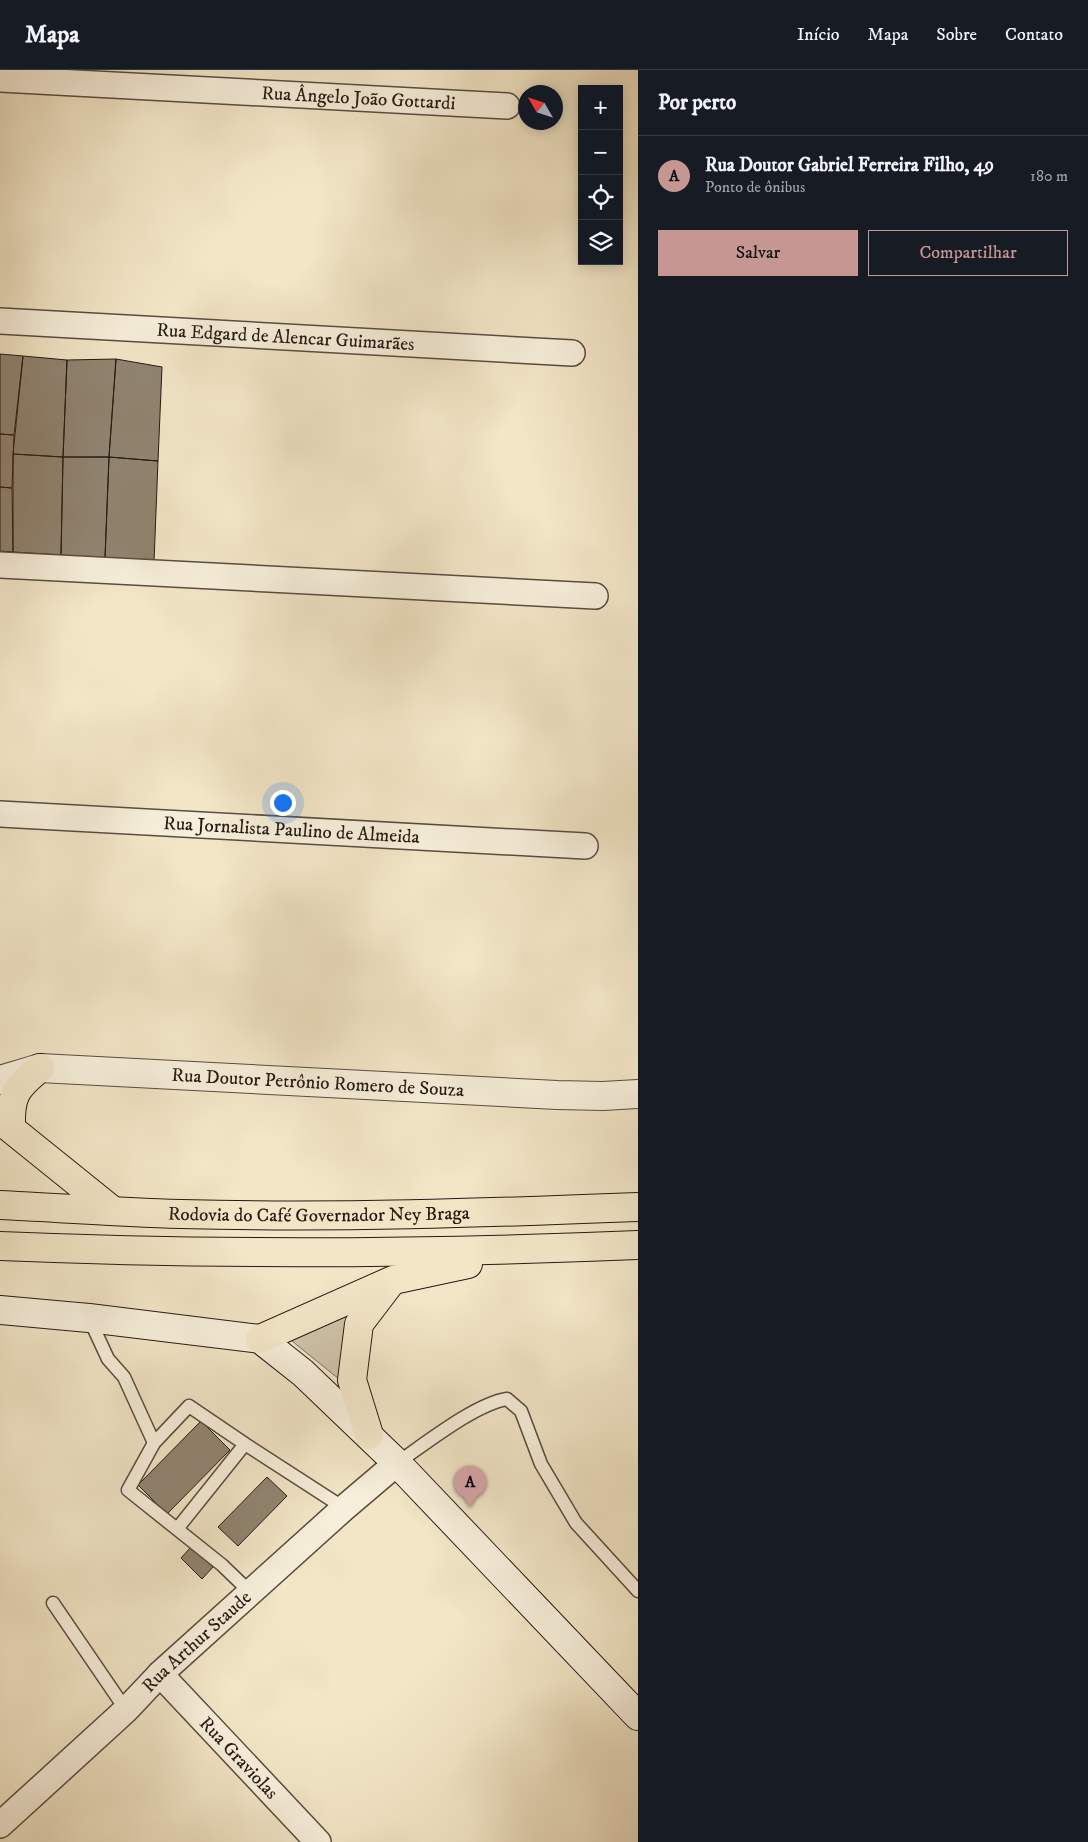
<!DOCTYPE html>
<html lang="pt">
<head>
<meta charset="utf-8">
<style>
  :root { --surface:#171b24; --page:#242831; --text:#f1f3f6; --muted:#9ea1a6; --line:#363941; --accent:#c59692 }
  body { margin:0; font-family:"IM FELL DW Pica",serif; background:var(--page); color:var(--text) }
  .controls { position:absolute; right:15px; top:15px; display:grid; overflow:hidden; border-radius:0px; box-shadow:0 2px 12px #0003 }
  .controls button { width:45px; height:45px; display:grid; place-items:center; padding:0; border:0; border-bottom:1px solid var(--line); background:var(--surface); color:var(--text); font:25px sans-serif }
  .compass { position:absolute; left:518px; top:15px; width:45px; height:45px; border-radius:50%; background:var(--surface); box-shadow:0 2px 12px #0003; rotate:309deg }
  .you { position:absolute; left:282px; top:732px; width:18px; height:18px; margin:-12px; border:4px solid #fff; border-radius:50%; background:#1a73e8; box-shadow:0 0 0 8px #1a73e833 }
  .badge { display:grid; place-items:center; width:32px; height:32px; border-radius:50%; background:var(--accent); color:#111; font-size:16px; font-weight:700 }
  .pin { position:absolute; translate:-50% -41px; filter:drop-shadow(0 1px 2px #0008) }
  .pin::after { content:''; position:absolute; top:26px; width:18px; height:15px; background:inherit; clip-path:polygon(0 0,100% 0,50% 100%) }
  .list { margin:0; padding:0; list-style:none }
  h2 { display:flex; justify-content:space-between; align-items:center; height:65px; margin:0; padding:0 20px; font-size:21px }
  h2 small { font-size:16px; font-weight:400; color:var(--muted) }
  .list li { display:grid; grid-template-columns:32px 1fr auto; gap:15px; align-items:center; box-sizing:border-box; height:80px; padding:0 20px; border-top:1px solid var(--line) }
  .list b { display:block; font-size:19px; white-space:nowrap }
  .list p { margin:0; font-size:16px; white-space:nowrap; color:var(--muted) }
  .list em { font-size:16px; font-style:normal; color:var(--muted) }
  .actions { display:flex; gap:10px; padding:15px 20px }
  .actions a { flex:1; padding:11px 0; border:1px solid var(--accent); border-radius:0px; text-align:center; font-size:18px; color:var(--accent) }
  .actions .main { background:var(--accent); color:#111 }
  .icon { flex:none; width:28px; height:28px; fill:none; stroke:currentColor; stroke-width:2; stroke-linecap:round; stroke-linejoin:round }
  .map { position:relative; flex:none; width:638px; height:1772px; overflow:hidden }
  header { display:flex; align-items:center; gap:30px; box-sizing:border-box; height:70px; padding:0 25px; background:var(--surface); border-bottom:1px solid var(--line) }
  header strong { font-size:24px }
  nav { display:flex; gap:28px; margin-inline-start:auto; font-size:18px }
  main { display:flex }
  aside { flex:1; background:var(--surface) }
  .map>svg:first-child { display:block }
  .green { fill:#cfc3a9; stroke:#7a6e5e }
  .building { fill:#908471; stroke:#261914 }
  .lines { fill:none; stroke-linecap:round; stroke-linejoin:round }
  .service-casing { stroke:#594c41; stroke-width:15 }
  .minor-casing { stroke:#594c41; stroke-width:28 }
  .tertiary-casing { stroke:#594c41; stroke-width:30 }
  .secondary-casing { stroke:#261914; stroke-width:30 }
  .motorway-casing { stroke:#261914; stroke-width:30 }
  .service { stroke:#f7efdb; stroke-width:12 }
  .minor { stroke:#f7efdb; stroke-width:25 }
  .tertiary { stroke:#f7efdb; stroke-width:28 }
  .secondary { stroke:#f7efdb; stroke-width:28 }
  .motorway { stroke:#f2e6c7; stroke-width:28 }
  .labels { text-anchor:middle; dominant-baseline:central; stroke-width:4; stroke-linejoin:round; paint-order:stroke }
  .street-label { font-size:19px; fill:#261914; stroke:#f7efdb }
</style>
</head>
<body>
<header>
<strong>Mapa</strong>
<nav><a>Início</a><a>Mapa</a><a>Sobre</a><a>Contato</a></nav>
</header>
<main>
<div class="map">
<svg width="638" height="1772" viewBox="0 0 638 1772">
  <rect width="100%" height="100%" fill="#f2e6c7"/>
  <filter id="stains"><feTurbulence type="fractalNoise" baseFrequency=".004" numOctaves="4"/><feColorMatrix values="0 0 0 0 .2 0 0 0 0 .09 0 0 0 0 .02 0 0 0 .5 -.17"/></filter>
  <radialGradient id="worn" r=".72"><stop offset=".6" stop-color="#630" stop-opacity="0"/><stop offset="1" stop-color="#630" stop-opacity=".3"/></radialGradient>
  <path class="green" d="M348,1240L339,1309L287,1267Z"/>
  <path class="building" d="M0,284L23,286L14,365L0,364Z
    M23,286L67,290L63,387L13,384Z
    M116,289L109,387H63L67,290Z
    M116,289L162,297L158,391L109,387Z
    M0,364L14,365L12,418L0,417Z
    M13,384L63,387L61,485L13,482Z
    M63,387H109L105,488L61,485Z
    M109,387L158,391L154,492L105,488Z
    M0,417L12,418L13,482L0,481Z
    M201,1351L230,1380L167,1444L138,1415Z
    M267,1407L287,1426L238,1476L218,1457Z
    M191,1477L213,1497L202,1509L181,1488Z"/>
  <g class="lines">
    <defs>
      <path id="service" d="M89,1248L108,1289L124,1307L154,1373
        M397,1393C425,1374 475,1334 507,1329L521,1341L541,1394L576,1453L638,1521
        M177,1459L245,1374
        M250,1522L222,1495L128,1420L154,1373L189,1336L245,1374L344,1438
        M53,1533L126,1640"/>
      <g id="minor">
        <path id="s1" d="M0,9L507,36"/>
        <path id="s2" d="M0,251L572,283"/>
        <path d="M0,495L595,526"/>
        <path id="s3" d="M0,744L585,776"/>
        <path id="s4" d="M160,1604L318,1772"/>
        <path id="s5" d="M0,1755L126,1640L160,1604L344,1438L397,1393"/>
      </g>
      <g id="tertiary">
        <path id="s6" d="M0,1010L40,998L557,1025L603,1026L638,1024"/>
      </g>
      <path id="secondary" d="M0,1240L89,1248L260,1269L303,1303L397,1393L638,1646"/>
      <g id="motorway">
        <path d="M0,1050L113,1141"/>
        <path d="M11,1058C10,1026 15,1018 40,998"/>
        <path id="s7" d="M0,1135C60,1138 121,1142 181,1144C333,1148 486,1143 638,1137"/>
        <path d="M0,1176C213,1185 425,1184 638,1175"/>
        <path d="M260,1269L393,1210L468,1194"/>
        <path d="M369,1365L352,1310L359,1254L391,1212"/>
      </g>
    </defs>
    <use href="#service" class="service-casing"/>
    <use href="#minor" class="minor-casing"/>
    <use href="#tertiary" class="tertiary-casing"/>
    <use href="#secondary" class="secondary-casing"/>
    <use href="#motorway" class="motorway-casing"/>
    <use href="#service" class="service"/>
    <use href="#minor" class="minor"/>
    <use href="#tertiary" class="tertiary"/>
    <use href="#secondary" class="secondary"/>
    <use href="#motorway" class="motorway"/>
  </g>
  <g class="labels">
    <g class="street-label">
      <text stroke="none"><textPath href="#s1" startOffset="359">Rua Ângelo João Gottardi</textPath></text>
      <text stroke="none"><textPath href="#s2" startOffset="286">Rua Edgard de Alencar Guimarães</textPath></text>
      <text stroke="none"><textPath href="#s3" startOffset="292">Rua Jornalista Paulino de Almeida</textPath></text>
      <text stroke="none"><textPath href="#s6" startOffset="320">Rua Doutor Petrônio Romero de Souza</textPath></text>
      <text stroke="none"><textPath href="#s7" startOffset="319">Rodovia do Café Governador Ney Braga</textPath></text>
      <text stroke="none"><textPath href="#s5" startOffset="269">Rua Arthur Staude</textPath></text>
      <text stroke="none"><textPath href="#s4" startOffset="115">Rua Graviolas</textPath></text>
    </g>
  </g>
  <rect width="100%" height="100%" filter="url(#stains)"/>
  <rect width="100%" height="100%" fill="url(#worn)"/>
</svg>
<div class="controls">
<button>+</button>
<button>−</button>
<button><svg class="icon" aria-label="locate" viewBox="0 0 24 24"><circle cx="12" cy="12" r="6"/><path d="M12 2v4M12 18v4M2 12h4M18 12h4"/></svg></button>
<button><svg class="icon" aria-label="layers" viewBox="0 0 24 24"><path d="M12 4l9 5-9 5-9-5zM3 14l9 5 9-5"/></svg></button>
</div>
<svg class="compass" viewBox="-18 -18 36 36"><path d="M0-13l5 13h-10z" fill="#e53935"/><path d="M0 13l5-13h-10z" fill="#9ea1a6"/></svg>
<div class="you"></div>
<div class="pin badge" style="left:470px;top:1437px">A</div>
</div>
<aside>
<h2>Por perto<small></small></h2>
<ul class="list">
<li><span class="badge">A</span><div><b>Rua Doutor Gabriel Ferreira Filho, 49</b><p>Ponto de ônibus</p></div><em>180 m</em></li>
</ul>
<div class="actions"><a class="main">Salvar</a><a>Compartilhar</a></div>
</aside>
</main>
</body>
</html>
